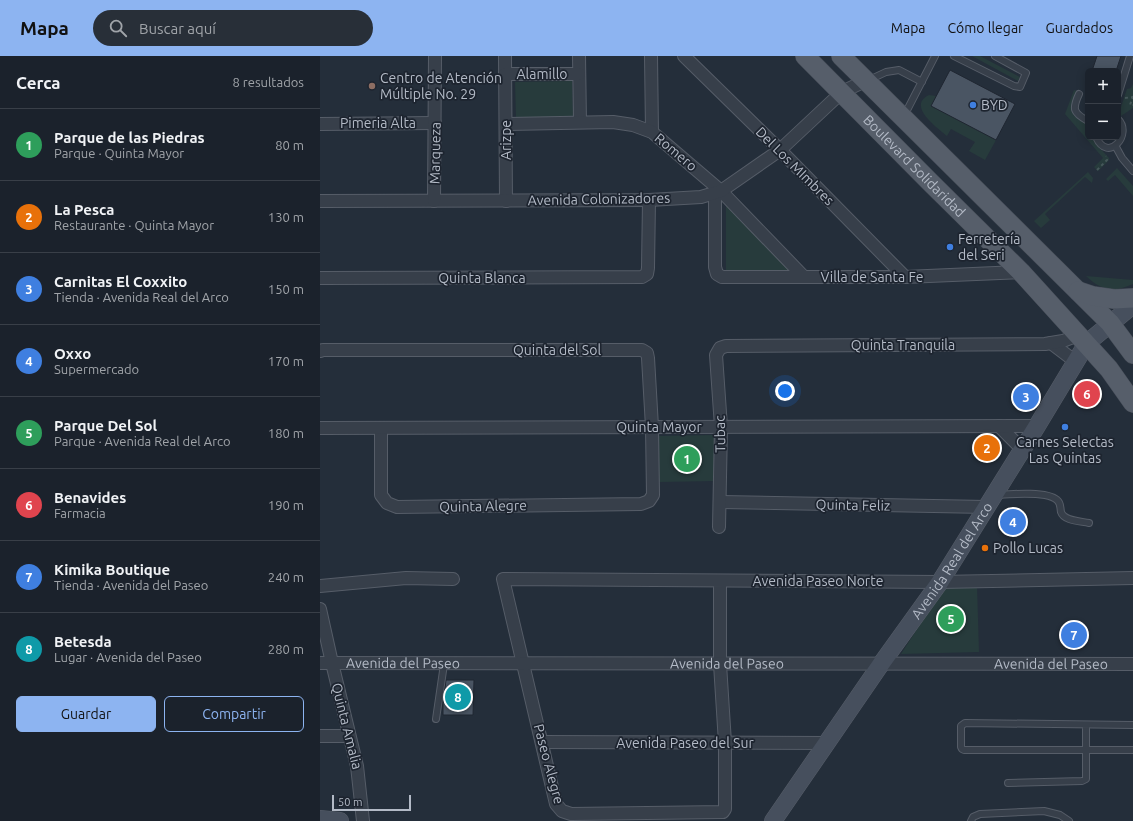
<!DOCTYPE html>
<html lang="es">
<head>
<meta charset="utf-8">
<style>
  :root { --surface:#1b222c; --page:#282f38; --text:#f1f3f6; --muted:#a0a4a9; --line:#393f48; --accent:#8db4f1 }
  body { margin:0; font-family:Ubuntu,sans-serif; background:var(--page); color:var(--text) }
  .controls { position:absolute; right:12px; top:12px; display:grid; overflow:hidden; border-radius:6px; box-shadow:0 2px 10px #0003 }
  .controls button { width:36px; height:36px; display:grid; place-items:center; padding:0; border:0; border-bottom:1px solid var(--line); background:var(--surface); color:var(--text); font:20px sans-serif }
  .scale { position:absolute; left:12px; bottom:10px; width:79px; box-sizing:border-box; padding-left:4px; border:2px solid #b3bac6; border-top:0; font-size:11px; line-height:14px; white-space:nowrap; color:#b3bac6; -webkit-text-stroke:3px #1d242f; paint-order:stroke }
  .you { position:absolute; left:465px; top:335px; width:14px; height:14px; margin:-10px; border:3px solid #fff; border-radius:50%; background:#1a73e8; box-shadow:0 0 0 6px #1a73e833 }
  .badge { display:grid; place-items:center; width:26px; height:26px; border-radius:50%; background:var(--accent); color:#fff; font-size:13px; font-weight:700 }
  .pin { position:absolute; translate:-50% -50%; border:2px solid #fff; box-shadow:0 1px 4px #0006 }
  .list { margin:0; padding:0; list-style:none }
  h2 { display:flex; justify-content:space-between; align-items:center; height:52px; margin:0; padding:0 16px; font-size:17px }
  h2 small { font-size:13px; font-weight:400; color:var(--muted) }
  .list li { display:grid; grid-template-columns:26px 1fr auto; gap:12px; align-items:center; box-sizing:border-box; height:72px; padding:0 16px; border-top:1px solid var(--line) }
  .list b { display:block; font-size:15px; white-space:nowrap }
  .list p { margin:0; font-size:13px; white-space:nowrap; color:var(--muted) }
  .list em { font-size:13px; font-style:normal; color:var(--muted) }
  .actions { display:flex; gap:8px; padding:12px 16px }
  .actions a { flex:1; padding:9px 0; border:1px solid var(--accent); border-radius:6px; text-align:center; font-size:14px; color:var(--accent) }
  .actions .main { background:var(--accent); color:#111 }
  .icon { flex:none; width:22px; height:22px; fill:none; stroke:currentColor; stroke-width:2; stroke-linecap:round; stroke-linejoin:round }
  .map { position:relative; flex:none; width:813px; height:765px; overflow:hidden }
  header { display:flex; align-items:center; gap:24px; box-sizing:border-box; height:56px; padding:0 20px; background:var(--accent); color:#111 }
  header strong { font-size:19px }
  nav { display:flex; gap:22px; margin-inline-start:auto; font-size:14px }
  .search { width:280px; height:36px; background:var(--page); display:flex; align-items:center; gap:10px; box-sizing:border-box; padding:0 14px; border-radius:22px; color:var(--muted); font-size:15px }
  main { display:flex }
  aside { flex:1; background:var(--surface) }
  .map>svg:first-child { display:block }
  .green { fill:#273b3c }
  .building { fill:#4a5563; stroke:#1f2631 }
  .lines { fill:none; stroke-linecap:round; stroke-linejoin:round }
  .lane-casing { stroke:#565d68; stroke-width:8 }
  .street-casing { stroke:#565d68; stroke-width:14 }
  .secondary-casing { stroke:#565d68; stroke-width:18 }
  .primary-casing { stroke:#444b56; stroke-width:20 }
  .path { stroke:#46585a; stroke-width:2; stroke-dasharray:3 3; stroke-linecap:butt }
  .lane { stroke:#373f4a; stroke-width:6 }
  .street { stroke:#373f4a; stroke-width:12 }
  .secondary { stroke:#464f5d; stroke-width:17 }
  .primary { stroke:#565e6a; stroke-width:19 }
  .education-dot { fill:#8d6e63; stroke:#1d242f; stroke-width:1.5 }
  .shop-dot { fill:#3f7fe0; stroke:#1d242f; stroke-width:1.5 }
  .food-dot { fill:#e8710a; stroke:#1d242f; stroke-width:1.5 }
  .labels { text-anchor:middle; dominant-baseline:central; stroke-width:3.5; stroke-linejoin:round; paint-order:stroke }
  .street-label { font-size:14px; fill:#b3bac6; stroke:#1d242f }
  .poi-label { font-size:14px; fill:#b3bac6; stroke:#1d242f; text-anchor:start }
</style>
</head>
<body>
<header>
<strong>Mapa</strong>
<div class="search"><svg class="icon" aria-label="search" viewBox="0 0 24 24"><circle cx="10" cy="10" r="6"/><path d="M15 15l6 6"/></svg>Buscar aquí</div>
<nav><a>Mapa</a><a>Cómo llegar</a><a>Guardados</a></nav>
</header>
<main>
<aside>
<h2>Cerca<small>8 resultados</small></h2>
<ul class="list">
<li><span class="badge" style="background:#2e9e5b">1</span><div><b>Parque de las Piedras</b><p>Parque · Quinta Mayor</p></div><em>80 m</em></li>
<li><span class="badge" style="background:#e8710a">2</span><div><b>La Pesca</b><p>Restaurante · Quinta Mayor</p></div><em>130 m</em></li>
<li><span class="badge" style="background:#3f7fe0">3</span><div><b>Carnitas El Coxxito</b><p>Tienda · Avenida Real del Arco</p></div><em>150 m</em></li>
<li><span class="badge" style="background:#3f7fe0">4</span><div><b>Oxxo</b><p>Supermercado</p></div><em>170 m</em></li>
<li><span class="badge" style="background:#2e9e5b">5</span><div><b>Parque Del Sol</b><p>Parque · Avenida Real del Arco</p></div><em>180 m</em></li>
<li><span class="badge" style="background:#e0444e">6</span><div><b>Benavides</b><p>Farmacia</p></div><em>190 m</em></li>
<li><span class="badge" style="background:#3f7fe0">7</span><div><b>Kimika Boutique</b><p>Tienda · Avenida del Paseo</p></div><em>240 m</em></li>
<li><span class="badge" style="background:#0f9aa8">8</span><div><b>Betesda</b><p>Lugar · Avenida del Paseo</p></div><em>280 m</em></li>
</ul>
<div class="actions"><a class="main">Guardar</a><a>Compartir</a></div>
</aside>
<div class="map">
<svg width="813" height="765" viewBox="0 0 813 765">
  <rect width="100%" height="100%" fill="#242e3a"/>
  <path class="green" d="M652,0H660L700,21L698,25Z
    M252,25L253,61L196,62L195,26Z
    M813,28V52L801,60L799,57L807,33L811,32Z
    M754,34L757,35C748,56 749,58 768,69V81H773L775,87L789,102V104L778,115L774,111L783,102L745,58Z
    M609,39L616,40L611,50L676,84L665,104L649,95L655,86L631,73L627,80C618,72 586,50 609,39Z
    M797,112L813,130V140L795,119L788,125L786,123Z
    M768,116L773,122L772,127L765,121L725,158L730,164L721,172L714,165Z
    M406,141L482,220H406Z
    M766,220L813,224V228C793,237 782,235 766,220Z
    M394,379L395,425L339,426L338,380Z
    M657,529L659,596L581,598L625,530Z"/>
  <path class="building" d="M777,0H801L796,15H772Z
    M630,14L695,48L676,84L611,50Z
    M126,624H154L153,659H123V647Z"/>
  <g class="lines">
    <defs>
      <path id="lane" d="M634,0L694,30L700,31L706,17L675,0
        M549,24L566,16L579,14L602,26
        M759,38C752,53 753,57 768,65
        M798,39L810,0
        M584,60L615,0
        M776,81C788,108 813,78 798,63
        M796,91L802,102L813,115
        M678,439C692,438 727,435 737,444C741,447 740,451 741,456C744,465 760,465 769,467
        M116,663L124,608
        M813,669L645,667L641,670V691L642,693L644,694H813
        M688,727L762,725L766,723V669
        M651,765L653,761L660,758L724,755L740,759L749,765"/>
      <g id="street">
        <path d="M185,0L186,145"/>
        <path d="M259,0L260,66"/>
        <path d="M331,0L332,76"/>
        <path d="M364,0L460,94L585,221"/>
        <path d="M185,18H259"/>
        <path d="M0,68L115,67"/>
        <path d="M186,68L293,66L313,69L332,76L401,135L484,221"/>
        <path d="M395,138V211L397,218L402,221H585L701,216"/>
        <path d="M0,145L329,144L381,141L401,135L460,94L522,36L545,25"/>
        <path d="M114,145L115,0"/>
        <path d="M0,222L322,221L327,218L328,212L329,144"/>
        <path d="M731,287L756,306"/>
        <path d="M0,295L3,294H322L327,297L328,302L332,371L333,439L329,445L321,448L77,451L67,447L61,439V372"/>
        <path d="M679,370L703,394"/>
        <path d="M0,372L717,370"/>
        <path d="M401,446L666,451"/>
        <path d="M399,471L401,371L396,299L400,292L406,290L725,288L743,285L758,279"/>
        <path d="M400,525V608L405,687V753L403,756L251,758L242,755L236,748L183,523L620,526L813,522"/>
        <path d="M0,530L86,522L133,523"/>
        <path d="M0,553L12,607L37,710L43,765"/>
        <path id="s1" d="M0,607L813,608"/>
        <path d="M0,680H29"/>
        <path d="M222,686L507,687"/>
      </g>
      <g id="secondary">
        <path d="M0,763L20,765"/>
        <path id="s2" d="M453,765L561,608L620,526L717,370L767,287L813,249"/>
      </g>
      <g id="primary">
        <path id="s3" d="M485,0L611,127L701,216L789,313L813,347"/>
        <path d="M521,0L790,267L813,298"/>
        <path d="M758,235L773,240L794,243L813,242"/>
      </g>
    </defs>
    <use href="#lane" class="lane-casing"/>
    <use href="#street" class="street-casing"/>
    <use href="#secondary" class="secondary-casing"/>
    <use href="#primary" class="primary-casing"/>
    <path class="path" d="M813,40L810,49H813
      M805,42L813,41
      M777,114L787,104L786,100"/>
    <use href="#lane" class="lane"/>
    <use href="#street" class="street"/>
    <use href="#secondary" class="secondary"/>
    <use href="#primary" class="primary"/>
  </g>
  <circle class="education-dot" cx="52" cy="30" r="4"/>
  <g class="shop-dot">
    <circle cx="653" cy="49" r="4"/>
    <circle cx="630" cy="191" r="4"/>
    <circle cx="745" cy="371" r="4"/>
  </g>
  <circle class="food-dot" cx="665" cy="492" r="4"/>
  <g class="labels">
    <g class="street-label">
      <text x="222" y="18">Alamillo</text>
      <text x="58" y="67">Pimeria Alta</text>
      <text transform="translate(186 84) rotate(-90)">Arizpe</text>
      <text transform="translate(356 96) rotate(40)">Romero</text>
      <text transform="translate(115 97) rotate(-89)">Marqueza</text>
      <text transform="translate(475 110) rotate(45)">Del Los MImbres</text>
      <text stroke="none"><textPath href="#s3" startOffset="155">Boulevard Solidaridad</textPath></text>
      <text transform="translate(279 143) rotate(-1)">Avenida Colonizadores</text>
      <text x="552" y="221">Villa de Santa Fe</text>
      <text x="162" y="222">Quinta Blanca</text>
      <text x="583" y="289">Quinta Tranquila</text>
      <text x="237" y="294">Quinta del Sol</text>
      <text x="339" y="371">Quinta Mayor</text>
      <text transform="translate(400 378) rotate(-91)">Tubac</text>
      <text transform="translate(533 449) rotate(1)">Quinta Feliz</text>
      <text transform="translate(163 450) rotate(-1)">Quinta Alegre</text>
      <text stroke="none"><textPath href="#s2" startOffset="316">Avenida Real del Arco</textPath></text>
      <text x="498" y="525">Avenida Paseo Norte</text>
      <text stroke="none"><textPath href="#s1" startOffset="83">Avenida del Paseo</textPath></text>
      <text stroke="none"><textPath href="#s1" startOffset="407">Avenida del Paseo</textPath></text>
      <text stroke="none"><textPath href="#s1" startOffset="731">Avenida del Paseo</textPath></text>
      <text transform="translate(27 670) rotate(76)">Quinta Amalia</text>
      <text x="365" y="687">Avenida Paseo del Sur</text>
      <text transform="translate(229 708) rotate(75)">Paseo Alegre</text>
    </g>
    <g class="poi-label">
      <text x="60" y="22">Centro de Atención<tspan x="60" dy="16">Múltiple No. 29</tspan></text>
      <text x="661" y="49">BYD</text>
      <text x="638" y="183">Ferretería<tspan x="638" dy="16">del Seri</tspan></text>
      <text x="745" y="386" text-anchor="middle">Carnes Selectas<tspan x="745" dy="16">Las Quintas</tspan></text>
      <text x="673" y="492">Pollo Lucas</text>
    </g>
  </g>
</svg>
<div class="controls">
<button>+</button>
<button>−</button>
</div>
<div class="scale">50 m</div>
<div class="you"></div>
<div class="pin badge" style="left:367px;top:403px;background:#2e9e5b">1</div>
<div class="pin badge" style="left:667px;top:392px;background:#e8710a">2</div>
<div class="pin badge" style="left:706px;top:341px;background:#3f7fe0">3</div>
<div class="pin badge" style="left:693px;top:466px;background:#3f7fe0">4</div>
<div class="pin badge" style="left:631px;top:563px;background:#2e9e5b">5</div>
<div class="pin badge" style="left:767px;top:338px;background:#e0444e">6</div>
<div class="pin badge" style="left:754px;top:579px;background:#3f7fe0">7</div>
<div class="pin badge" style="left:138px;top:641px;background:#0f9aa8">8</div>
</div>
</main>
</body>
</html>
